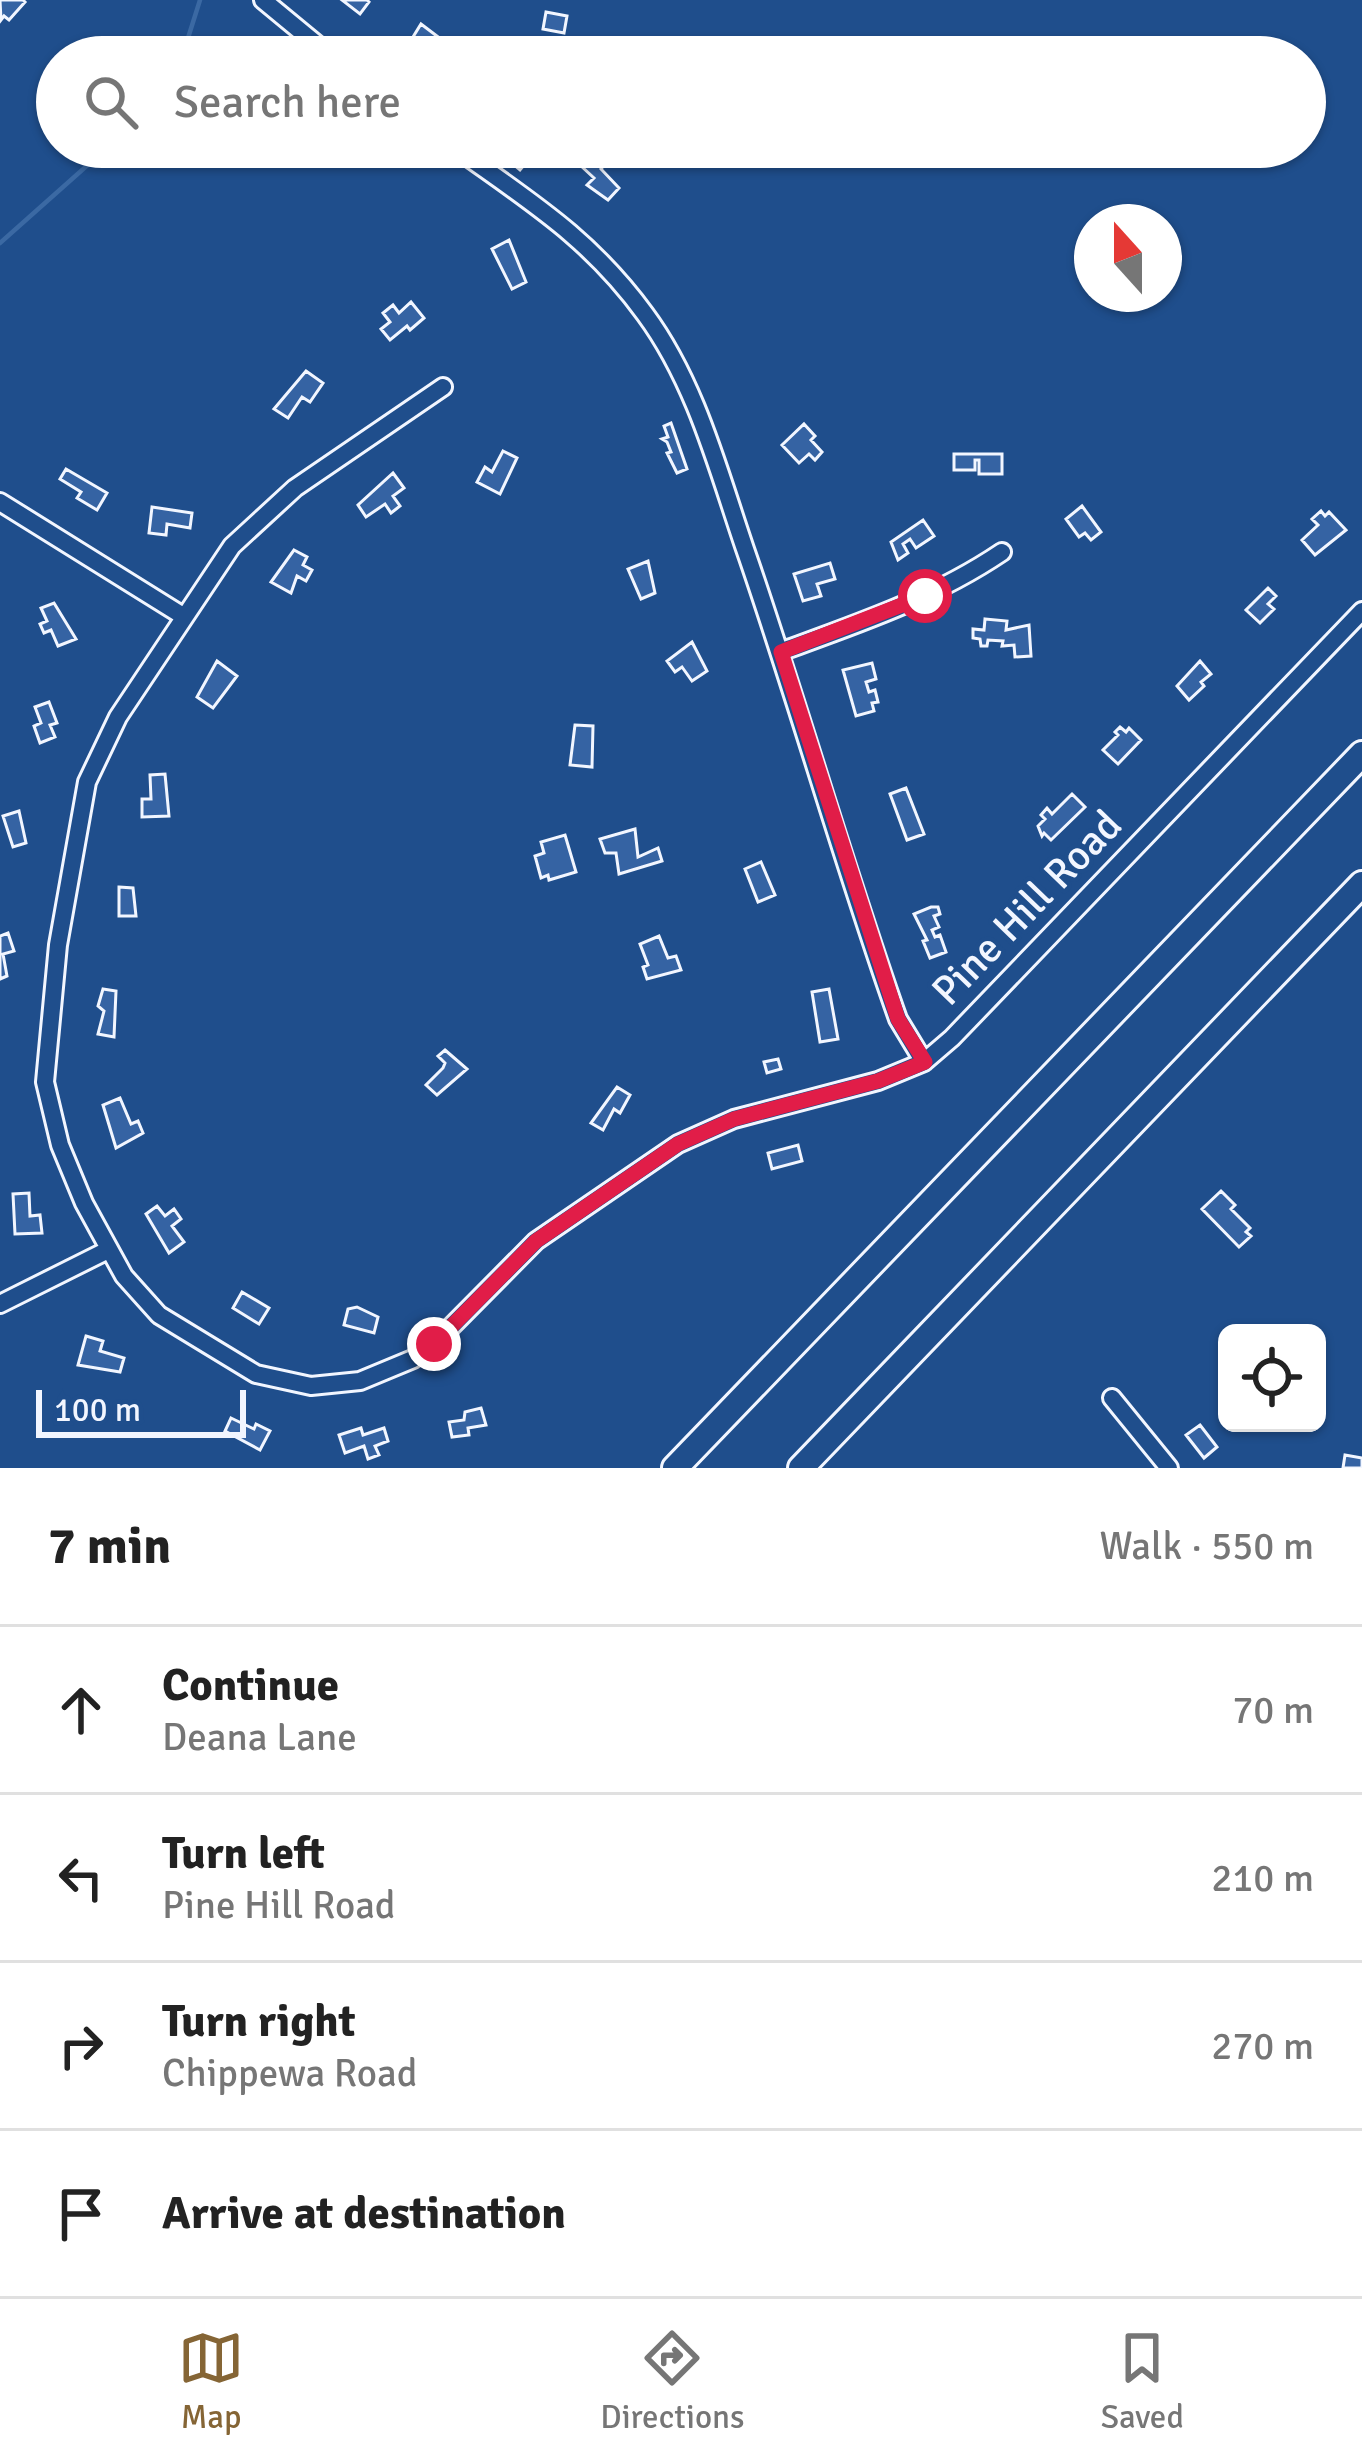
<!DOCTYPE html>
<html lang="en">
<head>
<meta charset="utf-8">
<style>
  :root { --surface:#fff; --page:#f2f2f2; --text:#222; --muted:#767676; --line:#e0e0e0; --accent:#856535 }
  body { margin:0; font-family:Signika,sans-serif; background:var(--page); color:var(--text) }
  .controls { position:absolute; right:36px; bottom:36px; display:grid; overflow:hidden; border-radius:18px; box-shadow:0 3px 9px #0004 }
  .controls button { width:108px; height:108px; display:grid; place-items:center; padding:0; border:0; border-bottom:3px solid var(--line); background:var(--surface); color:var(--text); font:60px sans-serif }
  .compass { position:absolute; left:1074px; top:204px; width:108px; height:108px; border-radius:50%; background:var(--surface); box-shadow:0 3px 9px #0004; rotate:339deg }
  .scale { position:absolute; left:36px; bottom:30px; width:210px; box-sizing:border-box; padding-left:12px; border:6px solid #f2f6ff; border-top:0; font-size:33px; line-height:42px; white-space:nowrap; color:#f2f6ff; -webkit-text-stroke:9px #1f4e8c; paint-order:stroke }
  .stop { position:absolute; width:36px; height:36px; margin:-27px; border:9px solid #e11d48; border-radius:50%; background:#fff }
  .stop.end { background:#e11d48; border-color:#fff; box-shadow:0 3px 12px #0008 }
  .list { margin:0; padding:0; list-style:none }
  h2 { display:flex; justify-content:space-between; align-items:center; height:156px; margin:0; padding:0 48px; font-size:51px }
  h2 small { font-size:39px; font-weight:400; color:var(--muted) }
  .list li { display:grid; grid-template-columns:78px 1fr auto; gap:36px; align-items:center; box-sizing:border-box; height:168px; padding:0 48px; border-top:3px solid var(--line) }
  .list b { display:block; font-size:45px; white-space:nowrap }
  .list p { margin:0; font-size:39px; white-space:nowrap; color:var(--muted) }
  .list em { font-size:39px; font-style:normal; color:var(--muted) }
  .icon { flex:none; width:66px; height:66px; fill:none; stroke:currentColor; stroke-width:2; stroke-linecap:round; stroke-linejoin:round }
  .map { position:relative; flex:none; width:1362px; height:1468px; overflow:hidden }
  .search { position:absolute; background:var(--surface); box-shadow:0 3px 9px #0004; left:36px; right:36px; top:36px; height:132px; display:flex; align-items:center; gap:30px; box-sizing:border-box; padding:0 42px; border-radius:66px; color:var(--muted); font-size:45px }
  .sheet { height:828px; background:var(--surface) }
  nav { display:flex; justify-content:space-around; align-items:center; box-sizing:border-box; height:168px; border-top:3px solid var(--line); background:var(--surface); font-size:33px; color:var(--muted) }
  nav a { display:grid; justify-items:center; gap:6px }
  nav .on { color:var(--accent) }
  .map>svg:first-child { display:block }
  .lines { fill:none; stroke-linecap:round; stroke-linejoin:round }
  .stream { stroke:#3b69a3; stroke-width:4.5 }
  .building { fill:#3563a3; stroke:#f2f6ff; stroke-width:3 }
  .minor-casing { stroke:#f2f6ff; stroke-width:22 }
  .highway-casing { stroke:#f2f6ff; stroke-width:30 }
  .minor { stroke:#1f4e8c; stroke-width:16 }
  .highway { stroke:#1f4e8c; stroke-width:24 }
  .route { stroke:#e11d48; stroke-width:15 }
  .labels { text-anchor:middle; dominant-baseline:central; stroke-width:9; stroke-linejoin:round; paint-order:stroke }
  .street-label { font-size:42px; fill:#f2f6ff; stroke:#1f4e8c }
</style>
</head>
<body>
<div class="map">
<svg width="1362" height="1468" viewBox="0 0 1362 1468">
  <rect width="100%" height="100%" fill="#1f4e8c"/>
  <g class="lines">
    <path class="stream" d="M182,57L200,0
      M0,243L108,147"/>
  </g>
  <path class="building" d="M0,0H23L25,2L9,20L4,16L1,20Z
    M342,0H367L369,2L360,14Z
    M546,12L567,16L564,33L543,29Z
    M421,24L458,52L454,57H436L413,37Z
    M360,147H391L383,161Z
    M493,147H508L519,153L524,147L537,150L520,170Z
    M592,153L605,164L601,169L619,188L608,200L587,185L594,178L580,165Z
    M509,240L526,282L512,289L492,249Z
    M411,302L424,318L410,330L407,326L390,340L381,329L390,322L383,313L393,305L399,313Z
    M306,371L323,383L310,402L302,397L288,418L274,409Z
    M671,423L687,469L677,473L667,453L671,452L667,442L662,439L668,437L664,426Z
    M804,424L815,436L811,440L822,452L815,460L809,454L799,463L782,445Z
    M503,451L517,458L500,494L477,482L485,467L492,472Z
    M954,454H1002V474H979V460H975V470H954Z
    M66,469L107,493L97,510L77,498L81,492L60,479Z
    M393,473L404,488L393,496L400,506L391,513L385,504L366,517L358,505Z
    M1082,506L1101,532L1091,540L1085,533L1079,537L1066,519Z
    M152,507L192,513L190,528L167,524L166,535L149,533Z
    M1321,511L1325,516L1329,512L1346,530L1315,555L1302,540L1318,525L1312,519Z
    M923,520L934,536L916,548L910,539L903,544L908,553L898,560L891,542Z
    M294,550L307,557L303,565L312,570L306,581L297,576L291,593L271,582Z
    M648,561L655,593L641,599L628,569Z
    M830,563L835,579L817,584L821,596L803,601L794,574Z
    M1268,588L1276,596L1268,604L1274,609L1260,623L1246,610Z
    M54,603L76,639L58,646L51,630L44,633L40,624L47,621L41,608Z
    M985,619L1007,621L1006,630L1029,625L1031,656L1015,657L1014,645L1002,646L1003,641L988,640L987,646H981L980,639L973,638V629L984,630Z
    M692,642L707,671L692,681L682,667L675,672L667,661Z
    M217,661L237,676L213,708L197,697Z
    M1200,661L1211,674L1201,682L1204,686L1189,700L1177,686Z
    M872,663L876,679L866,682L869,692L875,690L878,702L872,703L874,711L856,716L843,670Z
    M49,702L57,723L50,725L55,737L40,743L34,726L41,723L35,707Z
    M575,725L593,726L592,767L570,765Z
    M1120,727L1126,732L1129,728L1141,740L1118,764L1103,750L1118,735L1115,732Z
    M165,774L169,816L142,817V799H151L150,775Z
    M906,788L924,834L907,840L890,794Z
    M1072,794L1085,807L1051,840L1044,833L1042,836L1038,826L1045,819L1041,815L1047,808L1052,814Z
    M19,811L26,843L13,847L3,816Z
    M635,829L638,857L658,848L662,861L619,874L616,853H605L600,839Z
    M565,835L576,872L549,880L548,875L541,878L535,856L544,853L541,842Z
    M761,862L775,895L758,902L745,869Z
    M119,887L133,888L136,916H119Z
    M931,907H938L940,914L934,916L939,927L932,930L935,937L940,935L946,952L930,958L923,941L927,940L914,914Z
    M8,933L14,951L3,954L7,976L0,979V936Z
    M659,936L668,958L676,956L681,970L647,979L643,967L648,965L640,944Z
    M103,989L116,991L114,1037L98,1034L104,1011L98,1006Z
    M829,989L838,1039L820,1042L812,992Z
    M445,1050L467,1069L437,1095L426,1085L443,1068L445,1063L438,1056Z
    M778,1059L781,1069L767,1073L764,1062Z
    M617,1087L630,1095L620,1113L614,1109L603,1130L591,1123Z
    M120,1098L131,1124L138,1121L143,1133L116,1148L103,1105Z
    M798,1145L802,1161L772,1169L768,1153Z
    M1221,1191L1235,1205L1231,1209L1250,1228L1246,1232L1251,1236L1239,1247L1202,1209Z
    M29,1193L30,1216L40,1215L42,1233L15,1234L13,1194Z
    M157,1206L165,1216L174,1209L181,1219L172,1226L184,1242L169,1253L146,1214Z
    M242,1292L269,1308L259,1324L233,1308Z
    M357,1307L378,1317L374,1333L344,1325L348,1309Z
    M86,1336L103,1341L100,1351L124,1358L120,1372L78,1365Z
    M481,1408L486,1425L468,1428L469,1435L452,1437L449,1422L464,1420L465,1412Z
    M231,1418L254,1429L256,1424L270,1431L260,1450L225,1431Z
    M1200,1425L1217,1447L1204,1458L1186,1435Z
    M361,1428L363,1435L384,1428L388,1441L375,1446L379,1455L368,1459L364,1446L345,1453L339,1435Z
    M1345,1455L1362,1458V1468H1343Z"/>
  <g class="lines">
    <defs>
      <path id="minor" d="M263,0L332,57
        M454,147C529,201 589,237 645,314C696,383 718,470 745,549C799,705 843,864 898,1019L924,1062L952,1038L1362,611
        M443,387L295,488L232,546L118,717L87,782L58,945L45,1082L60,1145L84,1203L124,1276L159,1315L256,1374L311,1386L360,1381L413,1359L434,1344L536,1241L678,1144L734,1119L878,1081L924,1062
        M0,502L183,616
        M780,652C857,624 934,598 1002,552
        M0,1304L108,1250
        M1112,1398L1169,1468"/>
      <path id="highway" d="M675,1468L1362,754
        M801,1468L1362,884"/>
    </defs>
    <use href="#minor" class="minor-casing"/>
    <use href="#highway" class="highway-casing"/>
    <use href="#minor" class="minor"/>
    <use href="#highway" class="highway"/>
  </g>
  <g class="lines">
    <path class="route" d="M434,1344L536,1241L678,1144L734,1119L878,1081L925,1062L898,1019L781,652L925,596"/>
  </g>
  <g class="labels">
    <g class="street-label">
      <text transform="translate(1027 908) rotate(-46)">Pine Hill Road</text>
    </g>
  </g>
</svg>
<div class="controls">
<button><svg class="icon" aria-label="locate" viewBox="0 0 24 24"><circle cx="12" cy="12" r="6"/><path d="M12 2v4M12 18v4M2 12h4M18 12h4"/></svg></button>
</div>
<svg class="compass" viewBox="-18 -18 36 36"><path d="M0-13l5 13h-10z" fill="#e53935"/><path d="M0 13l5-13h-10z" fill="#767676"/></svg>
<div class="scale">100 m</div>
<div class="stop" style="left:925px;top:596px"></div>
<div class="stop end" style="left:434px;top:1344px"></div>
<div class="search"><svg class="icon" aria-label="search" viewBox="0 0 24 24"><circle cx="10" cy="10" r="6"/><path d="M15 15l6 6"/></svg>Search here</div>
</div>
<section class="sheet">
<h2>7 min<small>Walk · 550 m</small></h2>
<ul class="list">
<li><svg class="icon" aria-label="ahead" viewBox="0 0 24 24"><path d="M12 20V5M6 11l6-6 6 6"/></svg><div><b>Continue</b><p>Deana Lane</p></div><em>70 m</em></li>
<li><svg class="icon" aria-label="left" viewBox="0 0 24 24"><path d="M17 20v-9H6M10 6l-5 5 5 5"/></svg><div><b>Turn left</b><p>Pine Hill Road</p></div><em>210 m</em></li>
<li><svg class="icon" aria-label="right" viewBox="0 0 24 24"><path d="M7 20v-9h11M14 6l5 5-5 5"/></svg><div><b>Turn right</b><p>Chippewa Road</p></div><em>270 m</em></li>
<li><svg class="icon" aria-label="arrive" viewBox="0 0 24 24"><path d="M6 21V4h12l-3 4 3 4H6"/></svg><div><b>Arrive at destination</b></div></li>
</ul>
</section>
<nav>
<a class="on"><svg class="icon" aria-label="map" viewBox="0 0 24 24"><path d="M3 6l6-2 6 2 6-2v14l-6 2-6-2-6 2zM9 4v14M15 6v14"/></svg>Map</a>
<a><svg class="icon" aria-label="directions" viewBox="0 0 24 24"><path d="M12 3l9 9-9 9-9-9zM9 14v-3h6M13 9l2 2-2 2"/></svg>Directions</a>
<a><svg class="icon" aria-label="saved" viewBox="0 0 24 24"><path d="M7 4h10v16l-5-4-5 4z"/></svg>Saved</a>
</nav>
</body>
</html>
